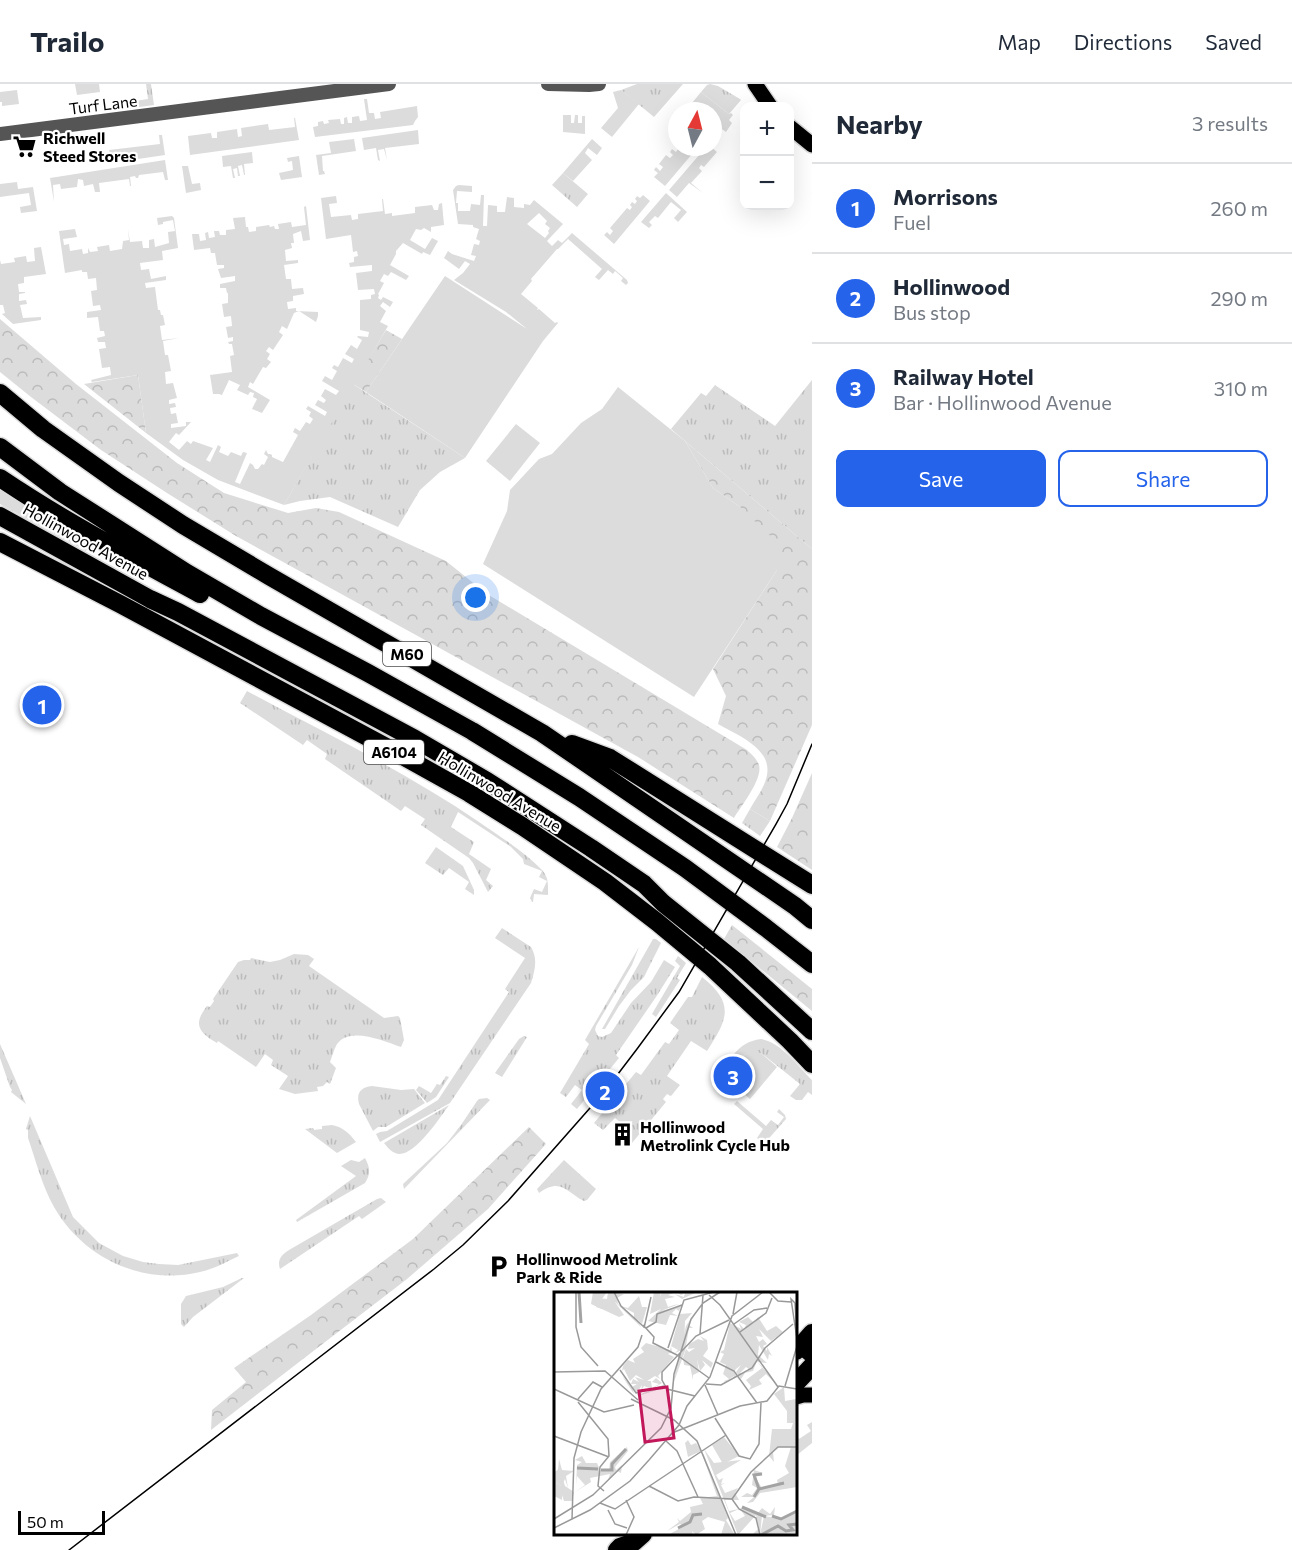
<!DOCTYPE html>
<html lang="en">
<head>
<meta charset="utf-8">
<style>
  :root { --surface:#fff; --page:#f2f2f3; --text:#1f2937; --muted:#747a83; --line:#e0e1e3; --accent:#2563eb }
  body { margin:0; font-family:Commissioner,sans-serif; background:var(--page); color:var(--text) }
  .controls { position:absolute; right:18px; top:18px; display:grid; overflow:hidden; border-radius:12px; box-shadow:0 6px 24px #0002 }
  .controls button { width:54px; height:54px; display:grid; place-items:center; padding:0; border:0; border-bottom:2px solid var(--line); background:var(--surface); color:var(--text); font:30px sans-serif }
  .compass { position:absolute; left:668px; top:18px; width:54px; height:54px; border-radius:50%; background:var(--surface); box-shadow:0 6px 24px #0002; rotate:7deg }
  .scale { position:absolute; left:18px; bottom:15px; width:87px; box-sizing:border-box; padding-left:6px; border:3px solid #000; border-top:0; font-size:16px; line-height:21px; white-space:nowrap; color:#000; -webkit-text-stroke:4px #fff; paint-order:stroke }
  .you { position:absolute; left:476px; top:514px; width:21px; height:21px; margin:-15px; border:4px solid #fff; border-radius:50%; background:#1a73e8; box-shadow:0 0 0 9px #1a73e833 }
  .badge { display:grid; place-items:center; width:39px; height:39px; border-radius:50%; background:var(--accent); color:#fff; font-size:20px; font-weight:700 }
  .pin { position:absolute; translate:-50% -50%; border:3px solid #fff; box-shadow:0 2px 6px #0006 }
  .list { margin:0; padding:0; list-style:none }
  h2 { display:flex; justify-content:space-between; align-items:center; height:78px; margin:0; padding:0 24px; font-size:26px }
  h2 small { font-size:20px; font-weight:400; color:var(--muted) }
  .list li { display:grid; grid-template-columns:39px 1fr auto; gap:18px; align-items:center; box-sizing:border-box; height:90px; padding:0 24px; border-top:2px solid var(--line) }
  .list b { display:block; font-size:22px; white-space:nowrap }
  .list p { margin:0; font-size:20px; white-space:nowrap; color:var(--muted) }
  .list em { font-size:20px; font-style:normal; color:var(--muted) }
  .actions { display:flex; gap:12px; padding:18px 24px }
  .actions a { flex:1; padding:14px 0; border:2px solid var(--accent); border-radius:12px; text-align:center; font-size:21px; color:var(--accent) }
  .actions .main { background:var(--accent); color:#fff }
  .map { position:relative; flex:none; width:812px; height:1466px; overflow:hidden }
  header { display:flex; align-items:center; gap:36px; box-sizing:border-box; height:84px; padding:0 30px; background:var(--surface); border-bottom:2px solid var(--line) }
  header strong { font-size:28px }
  nav { display:flex; gap:33px; margin-inline-start:auto; font-size:21px }
  main { display:flex }
  aside { flex:1; background:var(--surface) }
  .map>svg:first-child { display:block }
  .grass { fill:url(#grass-tufts) }
  .forest { fill:url(#forest-crowns) }
  .green { fill:#dcdcdc; fill-rule:evenodd }
  .lines { fill:none; stroke-linecap:round; stroke-linejoin:round }
  .major-casing { stroke:#dbdbdb; stroke-width:18 }
  .highway-casing { stroke:#dbdbdb; stroke-width:21 }
  .minor { stroke:#555; stroke-width:14 }
  .major { stroke:#000; stroke-width:15 }
  .highway { stroke:#000; stroke-width:18 }
  .tram { stroke:#000; stroke-width:1.5 }
  .labels { text-anchor:middle; dominant-baseline:central; stroke-width:4.5; stroke-linejoin:round; paint-order:stroke }
  .shield { fill:#fff; stroke:#4c4c4c; stroke-width:1.5 }
  .shield-label { font-size:15px; font-weight:bold; fill:#000 }
  .street-label { font-size:16px; fill:#000; stroke:#fff }
  .poi-label { font-size:16px; font-weight:bold; fill:#000; stroke:#fff; text-anchor:start }
  .inset-river { fill:none; stroke:#a3a3a3; stroke-width:3 }
  .inset-road { fill:none; stroke:#999; stroke-width:1.5 }
  .view { fill:#c2185b; fill-opacity:0.15; stroke:#c2185b; stroke-width:3 }
  .inset-edge { fill:none; stroke:#000; stroke-width:3 }
</style>
</head>
<body>
<header>
<strong>Trailo</strong>
<nav><a>Map</a><a>Directions</a><a>Saved</a></nav>
</header>
<main>
<div class="map">
<svg width="812" height="1466" viewBox="0 0 812 1466">
  <defs>
    <pattern id="grass-tufts" width="24" height="20" patternUnits="userSpaceOnUse" patternTransform="scale(1.5)"><rect width="24" height="20" fill="#dcdcdc"/><path d="M3 7l-1-3M5 7V3M7 7l1-3M15 17l-1-3M17 17v-4M19 17l1-3" fill="none" stroke="#bbb"/></pattern>
    <pattern id="forest-crowns" width="20" height="18" patternUnits="userSpaceOnUse" patternTransform="scale(1.5)"><rect width="20" height="18" fill="#dcdcdc"/><path d="M2 6a3 3 0 1 1 6 0M12 15a3 3 0 1 1 6 0" fill="none" stroke="#bbb"/></pattern>
  </defs>
  <rect width="100%" height="100%" fill="#fff"/>
  <path class="grass" d="M146,0H151L154,21L125,25V20L128,18L148,15Z
    M637,0H683L654,33L621,6Z
    M710,0L718,2L740,15L741,16L729,30L701,8L707,1Z
    M563,89L588,110L577,123L552,101Z
    M812,296V465L671,345L701,309L706,312L715,301L775,342Z
    M353,300L465,374L440,388L420,406L398,443L330,413L300,417L284,421Z
    M0,406L89,462L86,467L0,420Z
    M247,607C325,649 406,688 479,738C500,753 524,767 542,786C549,794 548,801 548,811L534,810L533,818H532L530,814L534,805L542,808L547,797L539,793L542,787L524,780L523,775L511,763L458,728L451,743L474,758L469,770L491,785L486,796L493,802L488,808L473,779L469,774L421,741L425,735L405,722L401,727L325,675L327,670L307,656L303,661L240,619Z
    M750,725L770,737L760,752L742,739Z
    M436,763L463,782L474,806V811L465,805L469,798L449,784L443,791L425,779Z
    M502,844L531,863C538,875 535,886 531,899L450,1019L380,1058L376,1050L380,1048L387,1047L438,1016L509,908L505,905L525,874L495,854Z
    M653,855H656L661,859L644,893L631,906L619,922L605,945H602Z
    M639,863L632,881L596,942L595,946L598,952L602,953L611,949L631,919L651,898L664,876L675,883L656,913L616,971L619,974L577,1025L571,1020L582,1006L575,1001L566,1013L560,1009L589,960L585,956Z
    M294,870L308,871L314,875L309,882L384,934L398,932L400,934L404,956L401,963C384,957 350,942 337,960C334,965 332,973 330,978L336,984L330,1000L327,998L323,1002L317,1003L318,1007L295,1010L279,1005L288,992L271,981L273,976L265,970L256,983L218,957L217,959C198,948 193,940 207,922L210,923L214,917L213,915L238,878L244,876H250L251,874L270,878L280,876Z
    M678,872L686,879L677,894L680,896L656,933L652,930L680,882L675,877Z
    M702,893C736,920 727,936 707,967L691,957L667,992L680,1001L671,1012L667,1010L663,1015L666,1018L632,1059L627,1063L623,1060L632,1048L615,1034L603,1046L594,1039L636,988L641,991L665,958L669,960L679,946L670,939L688,913H692Z
    M524,952L527,953L502,993L495,989L519,955Z
    M761,955C781,958 798,982 812,996V1011L808,1008L802,1016H796L790,1012L800,1000L761,969L746,970L738,975L733,971C742,961 748,957 761,955Z
    M0,960L26,1020L11,1008L12,1006L10,1003L0,974Z
    M446,992L449,993L436,1013L427,1019L416,1006L419,1002L431,1009L437,1000L440,1001Z
    M372,1002L401,1006L414,1005L425,1019L386,1043H378L373,1047L359,1020C356,1009 361,1003 372,1002Z
    M487,1014L490,1016L404,1105L403,1100L447,1059L461,1041L477,1017L479,1015Z
    M737,1017L766,1042L771,1036L778,1041L784,1033L777,1028L779,1025L785,1031L786,1035L764,1060L757,1054L763,1045L734,1020Z
    M449,1021C440,1034 415,1071 399,1070C392,1069 388,1064 384,1059Z
    M30,1032L73,1133L99,1159L123,1172L143,1178L159,1180L178,1181L237,1169L239,1172C226,1178 214,1185 200,1188C143,1202 83,1174 54,1123C42,1102 36,1077 28,1054V1046L26,1045Z
    M332,1041C343,1043 349,1049 356,1058L337,1069L305,1045L313,1044L314,1046L322,1045V1042Z
    M365,1074C370,1083 371,1090 365,1099L297,1138L296,1136L356,1092L341,1082L351,1076L359,1078Z
    M564,1076L596,1105L587,1116L584,1117C566,1108 561,1093 539,1109L537,1105Z
    M381,1114L386,1118L362,1135L359,1132L280,1185C277,1176 281,1171 289,1166L377,1115Z
    M242,1194H244L193,1233L184,1243L181,1240V1220L186,1212L223,1203Z"/>
  <path class="forest" d="M0,235L76,300L177,379L224,409L288,429L316,424L339,428L446,477L487,510L747,666C751,670 757,675 759,681C763,695 741,722 734,734L638,673L236,452L167,409L101,366L31,313L0,288Z
    M386,246L402,255L366,308L353,300Z
    M138,291L146,349L84,300Z
    M685,357L812,465V641L770,737L750,725C756,714 765,703 767,691C772,664 737,651 718,640L726,612L713,585L777,486L740,423L713,404Z
    M812,689V786L777,763L792,734Z
    M732,841L812,905V927L724,855Z
    M529,1043L546,1060L488,1125L407,1195L211,1346L212,1326L246,1298L234,1284L311,1231L413,1155Z"/>
  <path class="green" d="M75,0H99L100,8L77,11Z
    M17,6L19,20L2,22V18H0V8Z
    M621,6L639,20L612,53L601,44L618,24L613,8Z
    M701,8L729,30L731,29L733,31L729,36L732,39L726,48L719,43L713,46V27H701L692,19Z
    M364,15H367L369,29H374L375,35L381,34L380,28L417,22L418,33L415,37L413,41L315,53L313,43L318,42V38L323,37L324,40L329,39L328,36L340,35L341,40H344V34L347,33L348,39H352V33L359,32L360,37L367,36Z
    M563,31H571V39H574L575,31H578V39H582V32H585V50L563,48Z
    M294,34H295L299,56L190,71L188,52L211,49L212,54H217V48L237,45L238,53L242,52L241,44L268,40L269,46L295,43Z
    M418,46L419,60L385,64L387,76L384,65L378,66L380,77L378,76L376,64L364,66L362,54Z
    M159,51H162L165,71L111,79L109,66L160,60Z
    M354,55L356,67L322,72L323,87H324L325,90L319,91L316,71L331,69L329,58Z
    M592,55L602,64L597,71L588,64L585,69L592,76L573,97L563,89Z
    M677,59V63H698L665,102L654,93L658,89L654,86L656,83L660,87L663,83L659,80L666,71L670,74L673,71L670,68L672,65L676,68L678,65L675,61Z
    M706,63H711L717,68L704,83L701,81L699,84L702,87L691,99L703,109L689,99L677,113L669,106Z
    M252,68L253,79L244,80L245,91H244L242,81L238,82L240,92H238L237,84L233,85L235,94H233L231,82L223,83L222,72Z
    M299,72L302,93L281,96L279,89L293,86L292,77L288,78L287,74Z
    M165,76L168,96H165L163,88L139,91L138,94H136L135,92L130,93L131,102H130L129,95L99,99L100,108H95L93,100L84,102L83,96L78,95L77,103L61,105L60,100L53,101L54,118L50,94Z
    M182,82H188L192,100L200,99L201,106L186,109Z
    M17,98L18,105L33,103L37,127L21,129L20,123L31,121L29,109L0,113V100Z
    M459,101L472,102V108L457,107L456,119H458V127H470L471,120L480,121L481,111H484L483,142H487L488,121L497,122V128H505L507,113L514,114V123L524,124V120L530,121L534,116L563,140L547,157L552,162L558,156L562,159L572,149L627,196L628,199L626,201L621,197L623,194L615,187L613,190L608,186L599,196L595,193L602,185L568,155L558,165H557L531,195L532,197L521,210L538,224L537,226L539,225L555,239L557,238L558,239L543,257L465,374L366,308L445,192L527,245L506,228L454,196L463,189L470,180L465,177L459,185L444,174L448,167L452,170L474,177L476,172L471,171L474,160L479,161L480,157L476,155L479,145L473,143V141L458,140L453,106L456,102ZM539,129L547,137L545,140L550,144L548,147L549,149L545,154L527,140Z
    M666,109L687,128L678,138L674,134L681,126L671,118L658,134L655,132L649,138L652,141L649,144L641,138Z
    M643,111L650,117L614,160L604,151L607,148L610,151L613,147L610,144L627,124L630,126L632,123L630,121L632,118L635,120L637,117L635,115L637,112L640,114Z
    M336,112L337,119L329,120L331,133L351,131L352,136L358,135V130L383,127L382,115H383L385,130L392,129V132L415,129V123L432,121L434,126H438L439,120L442,119L444,141L431,143V148L424,144L421,146L416,145L410,156L425,165L432,154L438,157L430,171L423,168L422,170L403,159L396,167V170L390,181L409,192L406,196L391,188L388,192L384,190L380,197L384,199L378,210L379,211L378,214L381,216L383,213L393,218L390,223L383,218L380,222L386,227L380,238L388,242L284,421L218,396L183,376L146,349L138,291L92,298L91,296L111,291L110,283L102,284L99,265L106,264L105,258H98L97,254L105,252L104,247H100L98,233L87,234V228L101,226L100,221L93,222L91,207L97,206L96,194L88,195L87,188H82V186L65,189L59,147L75,145L77,153L63,155L64,161L69,160L70,167L82,165L83,170L88,169V164L90,168L98,167L97,163L109,161L110,167L122,165L123,157L129,156L128,145L130,158L142,157L143,164H149V156L154,155L155,163L169,159L168,148L175,147L173,136L163,138V140L158,141L157,134L172,132L174,134L178,164L162,167L163,176L140,179L141,186L149,185L151,195L166,192V196L145,199L146,204L155,203L158,226H160L161,231H163L165,241L160,242L162,256L179,254L163,257L165,271H168L171,287L165,288L166,300L173,299L177,314L169,316V320L175,319L176,323L170,324L171,330L176,329L178,339L171,340V344L186,342V338H191L179,351L176,349L169,358L179,366L187,357L191,360L193,357L213,364L206,376L210,378L218,361L221,363L219,368L228,372L231,368L241,372L243,368L247,369L235,398L240,400L250,379L253,381L255,385H258L262,380L264,381L268,373L264,370L266,366L268,370H270L272,371V373L283,378L298,351L293,348L295,344L300,347L306,338L310,340L313,335L309,332L311,328L306,325L308,322L325,332L327,328L315,321L318,316L324,319L326,316L321,312L325,305L336,311L339,307L322,297L325,292L332,296L337,287L332,284L334,281L338,283L343,274L352,279L354,275L345,270L351,261L357,265L362,256L357,253L358,252L368,253L369,248L360,246V216L371,215V211L375,210L374,205L358,206L356,189L372,187V181L350,183L349,179L354,178V173L358,172L357,167L353,168L351,151L326,155L321,114Z
    M306,122L310,156L303,157L301,147L293,150L294,159H291L292,164L285,166L286,177L298,176V179L284,181L286,195H291L292,205L303,204L304,210L293,212V217L287,218L288,225L296,224V227L318,228V232L316,238L299,227L294,229L287,245L282,242L279,248L283,251L273,266L269,263L266,267L270,270L267,275L271,278L266,284L263,283L253,300L250,298L248,303L270,316L262,329L252,325L257,315L253,313L254,309L250,308L248,311L237,306L240,301L229,296L222,311L219,310H213L210,291L232,288L230,272L234,271L232,260H229L228,258L233,257V253L228,254L226,243L232,242L231,232L224,233L222,220L228,219V209H227L226,204H220V200L235,197V192L221,194L218,185L224,184V181H217L215,169H211L210,164L194,166L192,150H199L200,157L206,156L205,149L208,148L209,154L215,153L214,147H219L220,151H226V146L235,145L233,134L245,133L246,143H248L249,148L256,147V143L269,141L270,143L274,142L275,145H279L278,140L291,138L292,143L306,141L304,123Z
    M41,163L46,190L24,193V199L18,200L19,208H25V209L19,210V217L26,216L27,220L20,221L23,234L41,233V236L13,240L2,230L5,229L3,221H0V176L1,180L15,178L14,174L26,172L27,178L35,177L34,164Z
    M618,303L685,357L713,404L740,423L783,464L777,486L694,613L483,480L507,427L510,406L539,375L552,370L581,339L602,325Z
    M516,340L540,359L510,397L486,377Z
    M754,968L761,969L777,983L750,1015L742,1008L748,1000L742,996L749,986L736,977L746,970Z
    M812,1338V1359L797,1371L796,1368V1350L799,1355L811,1347L807,1341Z"/>
  <g class="lines">
    <defs>
      <path id="major" d="M755,0L770,22
        M790,43L812,61
        M800,1262L812,1272
        M796,1313L803,1311H812"/>
      <path id="highway" d="M0,309L43,345L119,399L183,441L269,492L542,649L795,822L812,836
        M0,363L60,408L187,489L261,532L368,589L472,647L579,713L685,784L766,844L812,880
        M0,394C64,437 132,473 200,510
        M0,432L150,515L178,528L415,655L487,697L591,764L644,800L663,819L738,879L812,947
        M0,458L120,520L401,671L469,709L522,742L605,798L657,838L710,882L790,957L812,980
        M572,660L610,674L812,801
        M796,1267L812,1249
        M796,1299L812,1282
        M617,1466L620,1463L634,1458L643,1450"/>
    </defs>
    <use href="#major" class="major-casing"/>
    <use href="#highway" class="highway-casing"/>
    <path class="minor" d="M548,0L589,1L599,0
      M0,50L389,0"/>
    <use href="#major" class="major"/>
    <use href="#highway" class="highway"/>
    <path class="tram" d="M69,1466L434,1185L463,1161L508,1117L605,1007L637,965L679,908L776,740L787,720L812,660"/>
  </g>
  <defs>
    <symbol id="supermarket-bare" viewBox="-9 -9 18 18"><path d="M-6-5.5h2.5l.6 2H6L4.5 2H-2.5L-4.4-4H-6ZM-1.5 3.2a1.3 1.3 0 1 0 .1 0ZM3 3.2a1.3 1.3 0 1 0 .1 0Z" fill="#000" stroke="#fff" stroke-width="2.5" paint-order="stroke"/></symbol>
    <symbol id="building-bare" viewBox="-9 -9 18 18"><path d="M-4-6H4V6H1V3H-1V6H-4ZM-2.5-4.3h1.7v1.8h-1.7ZM.8-4.3h1.7v1.8H.8ZM-2.5-1h1.7V.8h-1.7ZM.8-1h1.7V.8H.8Z" fill="#000" stroke="#fff" stroke-width="2.5" paint-order="stroke"/></symbol>
    <symbol id="parking-bare" viewBox="-9 -9 18 18"><path d="M-3.5-5.5H1a3.5 3.5 0 0 1 0 7H-1V5.5H-3.5ZM-1-3.4V-.6H.8a1.4 1.4 0 0 0 0-2.8Z" fill="#000" stroke="#fff" stroke-width="2.5" paint-order="stroke"/></symbol>
  </defs>
  <g fill-rule="evenodd">
    <use href="#supermarket-bare" x="8" y="46" width="33" height="33"/>
    <use href="#building-bare" x="606" y="1034" width="33" height="33"/>
    <use href="#parking-bare" x="482" y="1166" width="33" height="33"/>
  </g>
  <g class="labels">
    <g class="shield">
      <rect x="383" y="558" width="48" height="24" rx="4.5"/>
      <rect x="364" y="656" width="60" height="24" rx="4.5"/>
    </g>
    <g class="shield-label">
      <text x="407" y="570">M60</text>
      <text x="394" y="668">A6104</text>
    </g>
    <g class="street-label">
      <text transform="translate(103 20) rotate(-7)">Turf Lane</text>
      <text transform="translate(86 457) rotate(29)">Hollinwood Avenue</text>
      <text transform="translate(500 707) rotate(31)">Hollinwood Avenue</text>
    </g>
    <g class="poi-label">
      <text x="43" y="53">Richwell<tspan x="43" dy="18">Steed Stores</tspan></text>
      <text x="640" y="1042">Hollinwood<tspan x="640" dy="18">Metrolink Cycle Hub</tspan></text>
      <text x="516" y="1174">Hollinwood Metrolink<tspan x="516" dy="18">Park &amp; Ride</tspan></text>
    </g>
  </g>
  <g transform="translate(554 1208)">
    <rect width="243" height="243" fill="#fff"/>
    <path d="M39,0H53L48,7L61,10L70,23L65,25L37,12ZM239,131H243V195L206,201L199,210L193,211L200,205H187L193,201L198,203L203,196L198,193L200,178L209,181L201,185L208,196L224,192L223,188L235,181L231,174L237,155H225L219,160L220,170L215,164L218,137H237ZM134,148L137,153L142,151L150,163L174,226L172,228L181,243H167L171,230L154,225L148,229L151,237L142,243L138,239L139,243H114L130,234L126,232L113,239L125,230L123,226L126,229L137,220L136,215L149,212L146,206L163,204L147,159L134,165L131,151ZM150,157L160,171L187,168L162,183L165,188L169,186L167,192L171,191L167,193L171,201L184,196L181,201L185,208H171L175,219L185,217L176,221L181,229L191,224L186,217L189,215L204,221L208,216L216,222L221,215L220,223L208,224L206,243H198L205,236L202,223L184,243ZM5,176L11,194L20,200L18,209H10L8,203V208L0,204L1,194H7L3,191L7,185L0,183Z" fill="#dcdcdc"/>
    <path d="M147,12L135,33L139,36H135L131,59L117,98L132,34ZM73,155L74,159L61,175L62,178L68,173L67,181L63,179L54,188L56,182L36,186L37,190L21,200L31,193L23,184L22,194L23,173L28,170L21,168L28,164L32,171H43L46,178H55L56,170ZM5,167L8,178L20,179L12,184L14,196L11,187L9,191L6,188L3,191L7,194H2L0,202V180L4,178Z" fill="#dcdcdc"/>
    <path d="M170,145L185,164L169,172L158,153Z" fill="#dcdcdc"/>
    <path d="M54,0L70,2L63,6L64,12L80,26V21L67,14L74,16L85,4L88,15H93L88,32L83,27L87,35L61,10L48,17L42,15L43,6L53,7ZM100,0H107L106,5L108,0H143L128,7L121,2L130,5L131,1L127,3L122,0L114,3L121,5L111,7L114,15L120,13V6V13L125,12L107,19L127,14L125,19L122,17L118,21L124,24L116,23L112,33L94,29L107,17L96,22ZM138,21L131,29L130,57L121,61L124,58L117,54L118,60L114,62L120,65L104,84L106,87L101,84L93,89H97L98,96L105,92L98,90L102,86L108,91L98,97L90,94L87,99L88,93L83,101L87,102L100,97L103,98L84,104L78,95L80,102L68,84L78,95L83,92H77L79,87L85,90L81,85L90,88L82,83L76,89L70,77L68,79L69,74L74,68L81,71L79,67L90,60L87,56L92,51L116,58L126,22ZM194,25L200,31L204,25L213,39L222,34L229,40L217,49L205,37L209,45L202,44L205,50L209,47L213,52L209,54L213,59V55L218,64L215,62L214,68L205,53L204,63L213,71L204,70L224,94L212,82L205,88L208,92L195,98L197,94L192,88L208,76L203,69L199,79L191,81L196,78L192,75L186,81H191L187,87L182,80L187,73L182,77L180,80L186,90L182,84L178,88L180,84L171,90L170,89L175,87L169,82L172,73L166,70L170,62L166,60L170,58L176,31L187,37L185,31L190,37L192,33L185,30ZM146,44L153,48L154,57L149,64L159,71L157,76L148,68L151,73L146,79L143,67L145,80L139,83V88L136,74L130,73L129,66L132,57L135,60L141,56L134,57L135,52L144,47L150,49ZM230,95L231,109L242,107L243,131H233V119L220,102ZM243,219L241,241L206,243L210,224L227,227Z" fill="#dcdcdc"/>
    <path class="inset-river" d="M25,0L27,31M23,176L44,177M47,178H58V172L72,157M205,197L200,183L208,182M200,205L205,197L230,191M188,215L212,225M218,224L227,227L243,219M124,236L136,230L139,223L148,222M207,243L224,234L232,239L239,238L235,233L243,232"/>
    <path class="inset-road" d="M22,0V35L27,55L44,74M60,0L67,14L90,35M215,0L224,9L237,10M155,3L166,13L224,95M179,22L183,0M180,32L200,18L213,16M89,33L100,45L99,51L123,63M90,36L97,5M92,36L102,30L103,22L128,13M186,40L212,21L218,6M146,42L149,3L159,0M243,45L241,11L237,7L243,47M114,56L130,8L149,3M123,63L155,86M162,70L180,79L203,111M66,78L82,101L110,94M0,80L51,79L84,108M152,92L167,93L198,76L211,56L239,32M151,93L164,123M231,94L243,54M0,97L50,120L80,113M141,104L113,97L108,88V80L142,44L175,28M24,107L39,90L48,95M77,107L120,128L143,149L182,243M24,110L54,147L55,164L46,175L44,194L50,199M161,126L185,164L196,167L205,152L207,111M118,141L186,114L213,109L225,94L243,97M0,144L55,165M112,149L123,159L144,205M95,194L124,209L140,205L178,207L185,217L202,226L206,243M178,207L197,180L224,155H243M46,211L61,217L172,143M54,218L61,232L73,236M0,227L39,203L107,136L117,116L120,82L137,27L149,11L166,0M18,227L20,166L27,140L47,97L84,55L88,43M0,236L36,218L76,189L95,168L125,133L133,114L156,85L178,24L209,0M72,243L80,225L72,208"/>
    <path class="view" d="M113,95L120,146L91,150L85,99Z"/>
    <rect width="243" height="243" class="inset-edge"/>
  </g>
</svg>
<div class="controls">
<button>+</button>
<button>−</button>
</div>
<svg class="compass" viewBox="-18 -18 36 36"><path d="M0-13l5 13h-10z" fill="#e53935"/><path d="M0 13l5-13h-10z" fill="#747a83"/></svg>
<div class="scale">50 m</div>
<div class="you"></div>
<div class="pin badge" style="left:42px;top:621px">1</div>
<div class="pin badge" style="left:605px;top:1007px">2</div>
<div class="pin badge" style="left:733px;top:992px">3</div>
</div>
<aside>
<h2>Nearby<small>3 results</small></h2>
<ul class="list">
<li><span class="badge">1</span><div><b>Morrisons</b><p>Fuel</p></div><em>260 m</em></li>
<li><span class="badge">2</span><div><b>Hollinwood</b><p>Bus stop</p></div><em>290 m</em></li>
<li><span class="badge">3</span><div><b>Railway Hotel</b><p>Bar · Hollinwood Avenue</p></div><em>310 m</em></li>
</ul>
<div class="actions"><a class="main">Save</a><a>Share</a></div>
</aside>
</main>
</body>
</html>
